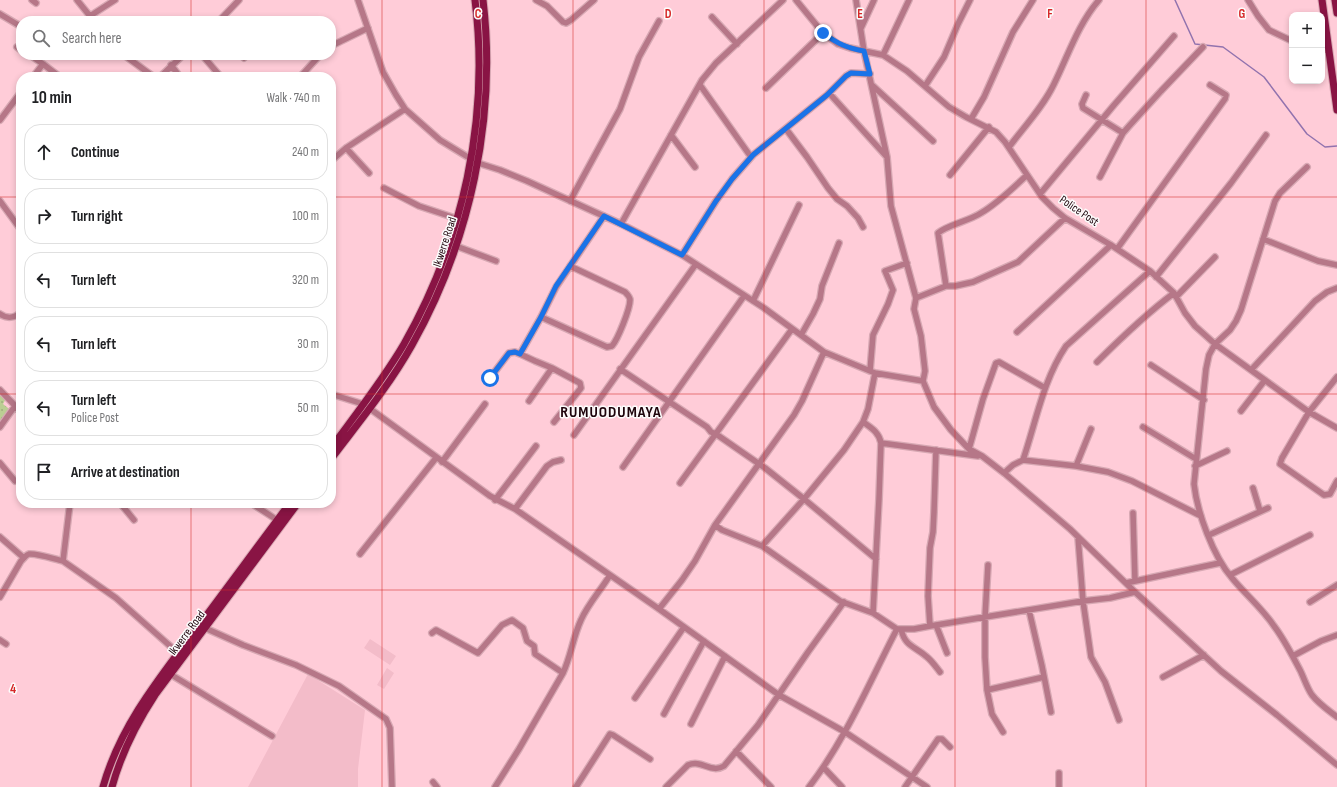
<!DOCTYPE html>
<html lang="en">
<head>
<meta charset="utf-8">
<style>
  :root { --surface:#fff; --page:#f2f2f2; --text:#202124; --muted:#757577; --line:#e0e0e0 }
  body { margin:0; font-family:"Sofia Sans Condensed",sans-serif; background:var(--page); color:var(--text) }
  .controls { position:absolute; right:12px; top:12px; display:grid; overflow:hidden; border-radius:8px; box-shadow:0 2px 6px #0003 }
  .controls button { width:36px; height:36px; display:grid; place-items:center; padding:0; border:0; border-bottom:1px solid var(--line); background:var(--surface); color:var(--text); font:20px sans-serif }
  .stop { position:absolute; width:12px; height:12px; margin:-9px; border:3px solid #1a73e8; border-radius:50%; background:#fff }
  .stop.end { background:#1a73e8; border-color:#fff; box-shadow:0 1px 4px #0008 }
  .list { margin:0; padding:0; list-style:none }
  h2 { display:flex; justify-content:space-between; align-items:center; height:52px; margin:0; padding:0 16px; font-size:17px }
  h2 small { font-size:13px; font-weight:400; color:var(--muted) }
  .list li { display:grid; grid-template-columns:26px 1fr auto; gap:12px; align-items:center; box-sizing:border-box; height:56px; margin:0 8px 8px; padding:0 8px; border:1px solid var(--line); border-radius:16px }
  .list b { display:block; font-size:15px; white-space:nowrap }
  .list p { margin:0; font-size:13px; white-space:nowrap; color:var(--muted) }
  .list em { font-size:13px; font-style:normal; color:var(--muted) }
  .icon { flex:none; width:22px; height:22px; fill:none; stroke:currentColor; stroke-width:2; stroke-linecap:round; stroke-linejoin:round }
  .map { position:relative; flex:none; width:1337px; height:787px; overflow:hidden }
  .search { position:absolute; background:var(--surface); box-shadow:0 2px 6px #0003; left:16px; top:16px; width:320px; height:44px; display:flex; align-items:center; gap:10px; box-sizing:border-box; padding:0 14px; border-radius:16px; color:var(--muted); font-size:15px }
  .panel { position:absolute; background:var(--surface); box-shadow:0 2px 6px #0003; left:16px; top:72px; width:320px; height:436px; border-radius:16px }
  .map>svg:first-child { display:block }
  .built { fill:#f3bcc9 }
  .park { fill:url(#park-dots) }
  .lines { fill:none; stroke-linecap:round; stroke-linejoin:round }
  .stream { stroke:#9273ae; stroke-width:1.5 }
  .minor-casing { stroke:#d7a8b3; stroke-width:8 }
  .major-casing { stroke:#d7a8b3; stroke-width:9 }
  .minor { stroke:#b67788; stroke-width:5.5 }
  .major { stroke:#891444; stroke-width:7 }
  .route { stroke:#1a73e8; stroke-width:5 }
  .grid { fill:none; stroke:#d62828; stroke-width:1; stroke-opacity:0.55 }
  .labels { text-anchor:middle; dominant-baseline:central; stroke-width:3; stroke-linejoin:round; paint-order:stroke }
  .street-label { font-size:12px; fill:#1f040c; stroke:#fcfcfc }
  .district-label { font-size:16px; font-weight:bold; letter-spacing:1px; fill:#1f040c; stroke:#fcfcfc }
  .grid-label { font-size:13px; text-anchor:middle; font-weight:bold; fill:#d62828; stroke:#fcfcfc; stroke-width:3; stroke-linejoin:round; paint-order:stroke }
</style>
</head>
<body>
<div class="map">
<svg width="1337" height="787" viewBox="0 0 1337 787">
  <defs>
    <pattern id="park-dots" width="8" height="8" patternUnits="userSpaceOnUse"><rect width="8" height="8" fill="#bbce93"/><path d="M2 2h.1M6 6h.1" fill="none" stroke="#a0af7e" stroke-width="1.8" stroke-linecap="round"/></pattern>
  </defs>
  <rect width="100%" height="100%" fill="#ffccd8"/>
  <path class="built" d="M370,639L396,656L390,665L364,648Z
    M387,668L394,673L384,689L377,685Z
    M308,674L365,710L358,769V787H248Z"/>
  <path class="park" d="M0,391L7,397L3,404L13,412L0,428Z"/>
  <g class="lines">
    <path class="stream" d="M1175,0L1195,44L1223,47L1264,77L1307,134L1325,147L1337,146"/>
    <defs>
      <path id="minor" d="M32,0L36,3
        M77,0L94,21
        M358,0L383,72L396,95L405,109L440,140L471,159
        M536,0L547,6L563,22L566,23L571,20L594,0
        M796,0L823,33L838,44L850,48L883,55L907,71L949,107L966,117L996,132L1005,142L1042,197L1053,208L1065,218L1111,245L1150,271L1174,293L1185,313L1195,326L1215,344L1309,412L1337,428
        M856,0L864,51L887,157L891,206L916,298L914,309L921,336L925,371L923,381L934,407L951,430L969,449L982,456L1004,473L1070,529L1135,592L1221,671L1277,715L1337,765
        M1248,0L1258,16L1269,30L1292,41
        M0,14L20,26
        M90,16L115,0
        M712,17L737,44
        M219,21L239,0
        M861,28L874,0
        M331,46L368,28
        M17,47L21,50
        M1322,49L1329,51
        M30,55L43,64L60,77
        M124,55L154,77
        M202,55L221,77
        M241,55L244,58
        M883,55L909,0
        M171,65L180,77
        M33,77L43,64
        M160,77L183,55
        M300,77L320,55
        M700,85L751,157
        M873,86L933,141
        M925,86L944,57L958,24L970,0
        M766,88L823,33
        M829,93L886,156
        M1086,95L1082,104L1083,108L1123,133
        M971,119L984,97L1013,32L1033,0
        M0,120L21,92
        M786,129L807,157L828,188L837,199L847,206L858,218L863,227
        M671,135L695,167
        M1009,147C1024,127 1043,107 1054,84C1068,56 1078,24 1099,0
        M346,148L369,173
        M331,161L346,148L405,109
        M478,163L500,170L527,181L621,224L682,255L764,308L824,352L875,373L923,381
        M1307,167L1280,193L1275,201L1241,310L1236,321L1230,330L1215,344L1209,355L1206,369L1194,484C1197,512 1213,556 1232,578C1245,594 1262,608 1274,626C1284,639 1292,655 1300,670C1304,678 1307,688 1312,695C1319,704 1328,710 1337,717
        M950,175L989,127
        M1100,177L1123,133L1130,125L1161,91L1203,47
        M384,188L419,206L458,219
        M1040,194L1114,105L1174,36
        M0,201L21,230
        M570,201L620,109L639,57L659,21
        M621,224L702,80L716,63L783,0
        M1263,239L1318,261L1337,265
        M456,246L496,261
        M1117,249L1225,99L1226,95L1210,85
        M682,255L716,201L732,179L753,155L827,95L846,76L851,73L870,74
        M1156,277L1231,183L1266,135
        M946,286L938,233C947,225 969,221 981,213C998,203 1012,189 1027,175
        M1176,297L1215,257
        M916,298L946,286H955L973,282L1018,262L1065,218
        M753,301L799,205
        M0,314C7,319 15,318 21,312
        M541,317L607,347L612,346C618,339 630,309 630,300C630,297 627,294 625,292L570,266
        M1017,332L1111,245
        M801,335L813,314L820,299L822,286L839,243
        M520,354L541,317L556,287L604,216
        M1097,362C1121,338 1146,314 1174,293
        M1151,365L1204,400
        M620,369L707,427L711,432L716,434L765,468L804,499L876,559
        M1251,370L1315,301L1327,292L1337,288
        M870,371L873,335L888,304L893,290L885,271L907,263
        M1337,377L1309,412L1282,458L1280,464L1324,495L1330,494L1337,481
        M490,378L509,353L515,352L520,354L535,361L552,368L580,383L581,388L554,422
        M0,390L21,412
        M331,394L363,404
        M529,401L552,368
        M369,408L490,496L515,509L659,609L779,695L845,732L927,787
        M1241,411L1265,380
        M863,422C871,428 879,432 881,443L879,499L873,613
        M0,427L15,406
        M1143,427L1196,459
        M574,435L696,264
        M881,443L978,456
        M969,449L983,399L996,363L999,362L1045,388
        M1023,460C1036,422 1043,380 1066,346L1150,271
        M442,462L485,404
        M0,463L15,481
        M1076,466L1091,429
        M1195,466L1227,451
        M623,467L744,296
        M1004,473L1013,465L1023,460L1076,466L1108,472L1132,481L1201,516
        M680,483L792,329
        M1253,488L1260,511
        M495,500L536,446
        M70,503L63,561L116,598L178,653
        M120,503L134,520
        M251,503L277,520
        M515,509L547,466L553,462L561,460
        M1133,513L1135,581
        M715,525L722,530L762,546L840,601L873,613L897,629H914L930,626L1083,601L1110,598L1135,592
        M1209,535L1268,508
        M0,537L24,558
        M1078,537L1083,601L1091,657L1105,682L1119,720
        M762,546L804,499L844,450L863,422L868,409L875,373
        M360,554L436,458
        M988,565L985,617V657L987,690L992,714L1003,732
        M1230,575L1310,535
        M1126,583L1220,563
        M0,597L21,561C24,558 26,555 29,554C37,553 54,559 63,561
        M1310,602L1337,585
        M659,609L682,580L695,561L715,525L794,415L802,401L824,352
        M1029,610L1042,666L1051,712
        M936,625L947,653
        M930,626L928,596L930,548L933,532L934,512L936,450
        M205,628L243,645L296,665L339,686L386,719L390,728L392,787
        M901,629C905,647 915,646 927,657C932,661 936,667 940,672
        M432,633L436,630L478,653L502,625L512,620L523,628L527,641L534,646L535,654L563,673
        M0,640L6,644
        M1293,656L1321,641L1337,635
        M170,674L272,736
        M1163,677L1204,655
        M987,690L1044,677
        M635,698L684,627
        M664,714L704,641
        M691,724L725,656
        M736,751L771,787
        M824,768L842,787
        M433,782L437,787
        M495,787L519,749L563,673C571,656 573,637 581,620C588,604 601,590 610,575
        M576,787L610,734L613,735L650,759
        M666,787L688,765C702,759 711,774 724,766L758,725L808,652L844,602
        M809,787C846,739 869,683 897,629
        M905,787L938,739H942L950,747
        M1059,787V773"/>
      <path id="major" d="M1322,0L1337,110
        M1335,0L1337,13
        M331,448C356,414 383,380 404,344C463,240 490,119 475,0
        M331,459C359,422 389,386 412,345C470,242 497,118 483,0
        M103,787C120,726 160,677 197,628C228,586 259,545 290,503
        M112,787C121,754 136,724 155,695L298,503"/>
    </defs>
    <use href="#minor" class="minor-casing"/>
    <use href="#major" class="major-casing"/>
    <use href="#minor" class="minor"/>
    <use href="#major" class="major"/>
  </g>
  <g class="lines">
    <path class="route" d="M490,378L509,353L515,352L520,354L541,317L556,286L604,216L682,255L716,201L732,179L753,155L827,95L846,76L851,73L870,74L864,51C847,48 838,44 823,33"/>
  </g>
  <path class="grid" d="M191,0V21M382,0V787M573,0V787M764,0V787M955,0V787M1146,0V787M191,55V77M0,197H21M331,197H1337M0,394H21M331,394H1337M191,503V787M0,590H1337"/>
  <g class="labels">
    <g class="street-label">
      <text transform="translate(1079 211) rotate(34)">Police Post</text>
      <text transform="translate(445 242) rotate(-72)">Ikwerre Road</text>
      <text transform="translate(187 633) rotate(-53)">Ikwerre Road</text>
    </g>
    <g class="district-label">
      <text x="611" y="412">RUMUODUMAYA</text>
    </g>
  </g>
  <g class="grid-label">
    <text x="478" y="18">C</text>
    <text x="668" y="18">D</text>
    <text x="860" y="18">E</text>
    <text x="1050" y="18">F</text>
    <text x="1242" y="18">G</text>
    <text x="13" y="693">4</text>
  </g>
</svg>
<div class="controls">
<button>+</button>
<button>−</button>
</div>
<div class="stop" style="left:490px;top:378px"></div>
<div class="stop end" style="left:823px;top:33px"></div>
<div class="search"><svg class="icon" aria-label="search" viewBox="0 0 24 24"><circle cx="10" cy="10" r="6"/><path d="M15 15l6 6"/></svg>Search here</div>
<section class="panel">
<h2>10 min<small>Walk · 740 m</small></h2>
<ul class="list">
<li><svg class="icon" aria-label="ahead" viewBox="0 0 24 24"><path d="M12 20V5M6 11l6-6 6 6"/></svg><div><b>Continue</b></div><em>240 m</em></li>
<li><svg class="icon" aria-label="right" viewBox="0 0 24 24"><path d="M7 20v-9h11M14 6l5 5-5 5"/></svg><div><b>Turn right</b></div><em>100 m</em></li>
<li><svg class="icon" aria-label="left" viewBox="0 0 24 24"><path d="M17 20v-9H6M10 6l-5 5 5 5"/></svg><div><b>Turn left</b></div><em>320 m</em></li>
<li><svg class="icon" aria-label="left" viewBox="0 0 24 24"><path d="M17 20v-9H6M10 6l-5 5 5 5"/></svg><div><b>Turn left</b></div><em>30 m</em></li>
<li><svg class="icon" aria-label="left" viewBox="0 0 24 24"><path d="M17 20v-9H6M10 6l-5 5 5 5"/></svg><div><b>Turn left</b><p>Police Post</p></div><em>50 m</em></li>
<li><svg class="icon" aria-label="arrive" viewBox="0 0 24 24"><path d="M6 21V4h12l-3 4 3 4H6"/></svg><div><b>Arrive at destination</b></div></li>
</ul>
</section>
</div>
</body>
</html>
